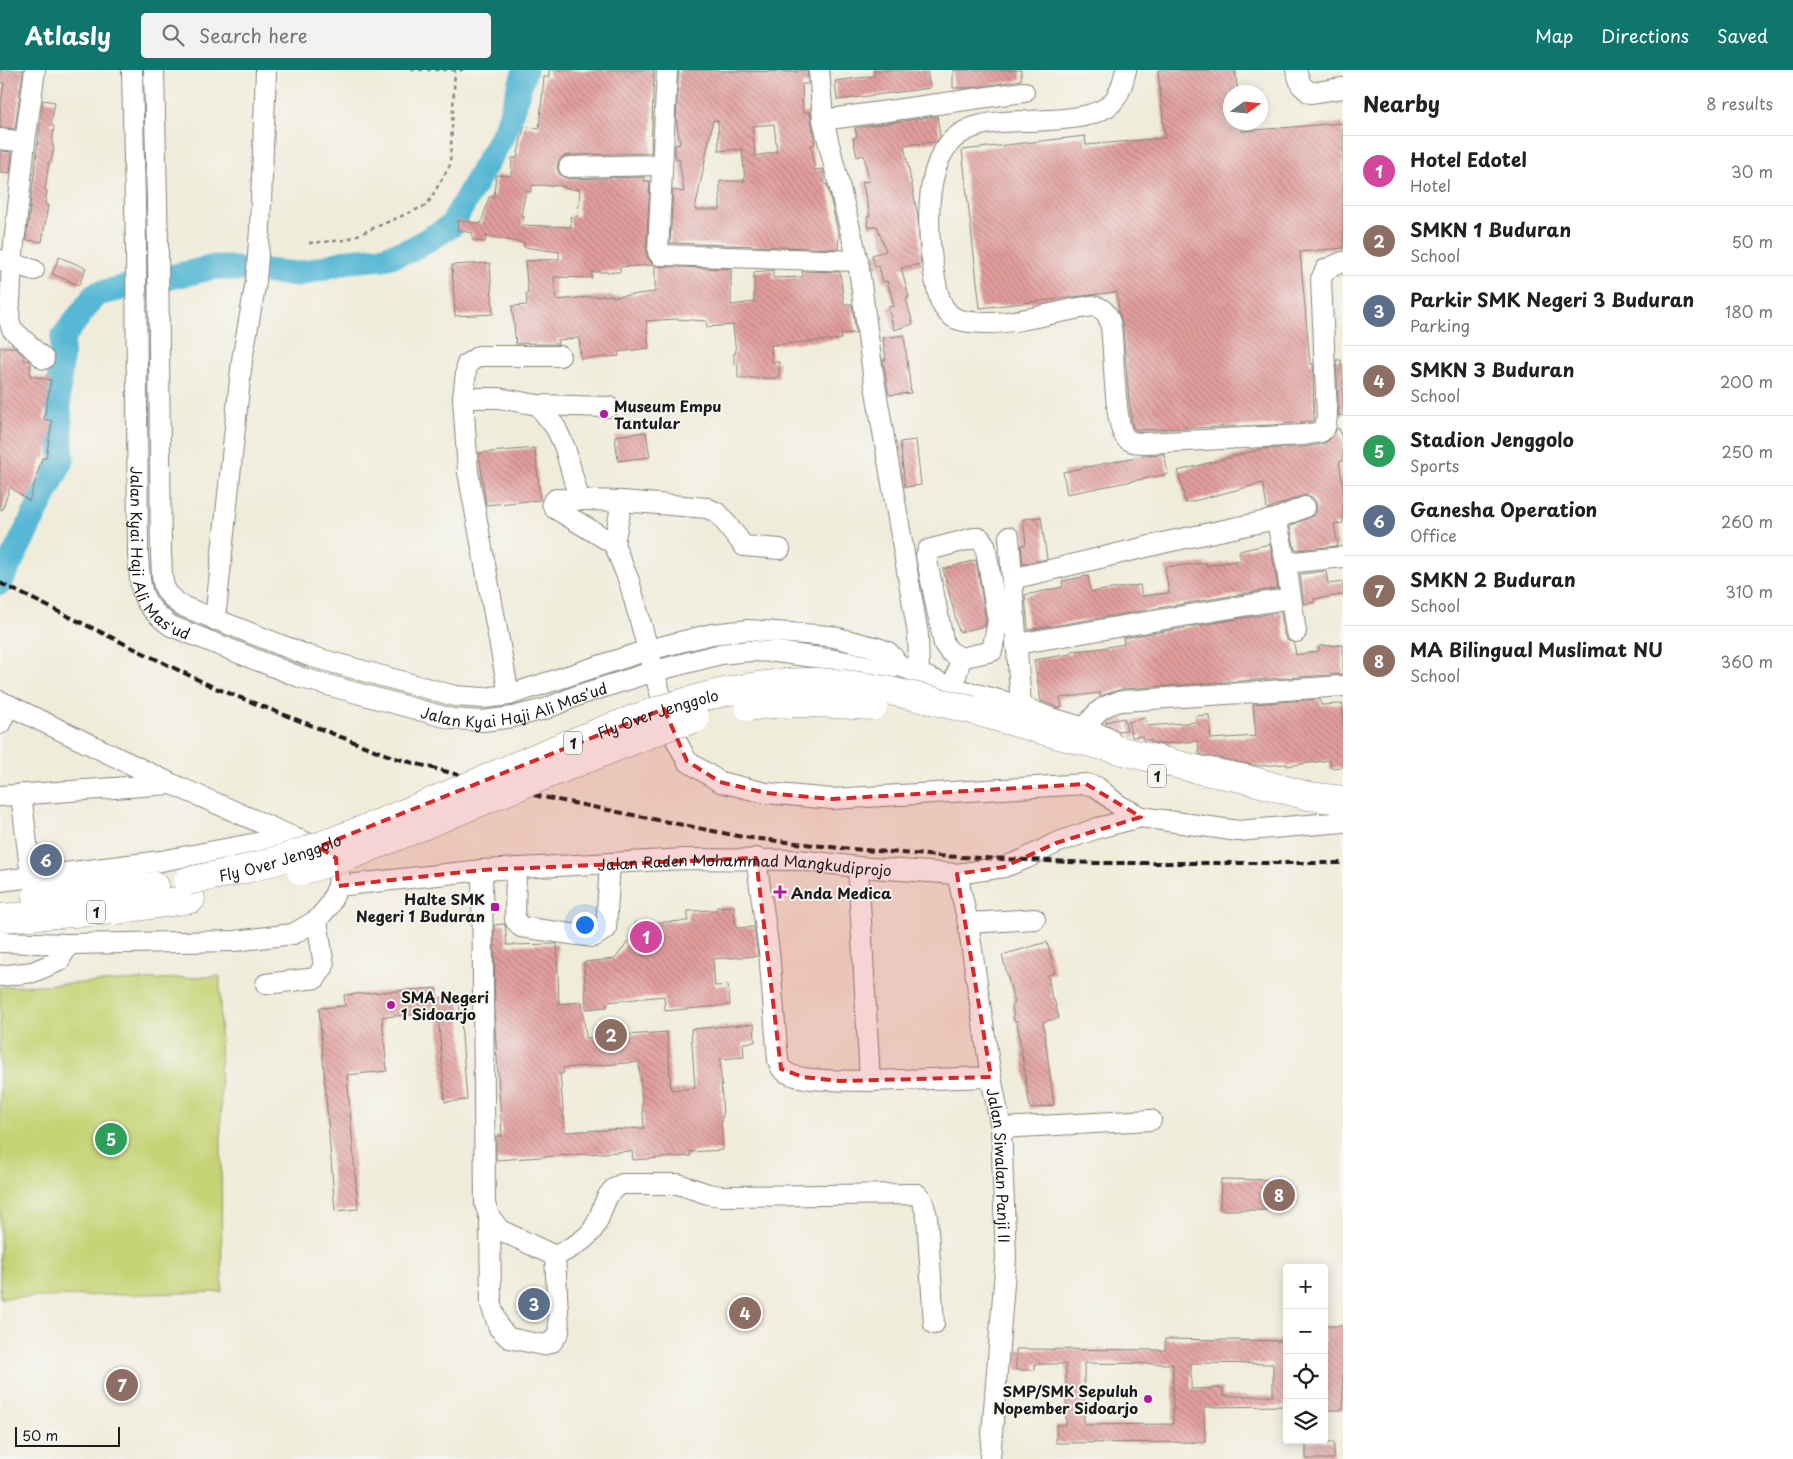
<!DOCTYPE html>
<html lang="en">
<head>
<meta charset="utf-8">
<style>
  :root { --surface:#fff; --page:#f2f2f2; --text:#202124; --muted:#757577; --line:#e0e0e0; --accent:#0f766e }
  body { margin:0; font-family:"Playpen Sans",sans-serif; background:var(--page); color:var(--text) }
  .controls { position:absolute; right:15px; bottom:15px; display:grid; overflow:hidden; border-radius:5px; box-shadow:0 2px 12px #0003 }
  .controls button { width:45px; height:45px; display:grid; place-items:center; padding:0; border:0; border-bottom:1px solid var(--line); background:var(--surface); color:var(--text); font:25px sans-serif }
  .compass { position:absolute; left:1223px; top:15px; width:45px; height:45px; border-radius:50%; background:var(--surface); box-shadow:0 2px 12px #0003; rotate:75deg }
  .scale { position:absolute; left:15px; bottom:12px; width:105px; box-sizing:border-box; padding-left:5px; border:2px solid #1c1c1c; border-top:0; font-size:14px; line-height:18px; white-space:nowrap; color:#1c1c1c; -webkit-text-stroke:4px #f6f6f2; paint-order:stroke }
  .you { position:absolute; left:584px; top:854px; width:18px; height:18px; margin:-12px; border:4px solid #fff; border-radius:50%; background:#1a73e8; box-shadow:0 0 0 8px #1a73e833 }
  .badge { display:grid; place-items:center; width:32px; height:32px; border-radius:50%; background:var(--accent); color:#fff; font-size:16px; font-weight:700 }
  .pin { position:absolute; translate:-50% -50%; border:2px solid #fff; box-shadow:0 1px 5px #0006 }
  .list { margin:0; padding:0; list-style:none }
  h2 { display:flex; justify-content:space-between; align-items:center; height:65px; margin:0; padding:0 20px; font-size:21px }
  h2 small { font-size:16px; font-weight:400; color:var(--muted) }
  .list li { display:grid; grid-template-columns:32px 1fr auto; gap:15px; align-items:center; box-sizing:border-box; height:70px; padding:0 20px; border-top:1px solid var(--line) }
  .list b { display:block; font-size:19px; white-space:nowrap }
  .list p { margin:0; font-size:16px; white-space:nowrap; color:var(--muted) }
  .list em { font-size:16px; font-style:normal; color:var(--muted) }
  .icon { flex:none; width:28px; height:28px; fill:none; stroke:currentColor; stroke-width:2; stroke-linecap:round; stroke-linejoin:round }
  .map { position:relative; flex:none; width:1343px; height:1389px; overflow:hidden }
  header { display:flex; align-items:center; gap:30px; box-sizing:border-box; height:70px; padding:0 25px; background:var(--accent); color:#fff }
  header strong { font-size:24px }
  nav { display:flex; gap:28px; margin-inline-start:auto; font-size:18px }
  .search { width:350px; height:45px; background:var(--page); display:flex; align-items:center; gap:12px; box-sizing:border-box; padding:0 18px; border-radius:5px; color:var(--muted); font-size:19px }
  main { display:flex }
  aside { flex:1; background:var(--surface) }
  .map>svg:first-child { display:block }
  .park { fill:#c6d375; stroke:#717848 }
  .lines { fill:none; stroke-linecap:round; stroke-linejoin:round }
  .river { stroke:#56b8d4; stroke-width:25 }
  .building { fill:url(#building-back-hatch); fill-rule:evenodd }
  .minor-casing { stroke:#86847b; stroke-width:22 }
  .highway-casing { stroke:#86847b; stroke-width:29 }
  .path { stroke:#86847b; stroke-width:2.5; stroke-dasharray:4 4; stroke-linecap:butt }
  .minor { stroke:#fff; stroke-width:20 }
  .highway { stroke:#fff; stroke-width:28 }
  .rail { stroke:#1c1c1c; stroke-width:4; stroke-dasharray:8 4; stroke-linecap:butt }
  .highway-bridge-casing { stroke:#86847b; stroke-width:29; stroke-linecap:butt }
  .highway-bridge { stroke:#fff; stroke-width:28 }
  .marked { fill:#d62828; fill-opacity:0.2; stroke:#d62828; stroke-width:4; stroke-dasharray:10 6; stroke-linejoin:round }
  .poi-dot { fill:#b5179e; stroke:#f6f6f2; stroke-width:2 }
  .labels { text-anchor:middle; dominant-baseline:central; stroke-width:4; stroke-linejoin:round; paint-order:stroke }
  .shield { fill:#f6f6f2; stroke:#5d5d5c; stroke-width:1 }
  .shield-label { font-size:14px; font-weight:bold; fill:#1c1c1c }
  .poi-label { font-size:15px; font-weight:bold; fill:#1c1c1c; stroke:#f6f6f2; text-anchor:start }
  .street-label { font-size:15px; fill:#1c1c1c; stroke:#f6f6f2 }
</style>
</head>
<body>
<header>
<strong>Atlasly</strong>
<div class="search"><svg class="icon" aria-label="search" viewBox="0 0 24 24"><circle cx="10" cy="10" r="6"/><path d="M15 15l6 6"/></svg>Search here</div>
<nav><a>Map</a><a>Directions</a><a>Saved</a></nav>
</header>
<main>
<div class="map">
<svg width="1343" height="1389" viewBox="0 0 1343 1389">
  <defs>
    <pattern id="building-back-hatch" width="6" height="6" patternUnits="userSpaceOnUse" patternTransform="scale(1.25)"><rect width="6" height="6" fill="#e29e9c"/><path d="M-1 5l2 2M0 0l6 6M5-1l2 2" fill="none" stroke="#b6807e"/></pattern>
  </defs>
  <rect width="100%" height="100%" fill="#f6f6f2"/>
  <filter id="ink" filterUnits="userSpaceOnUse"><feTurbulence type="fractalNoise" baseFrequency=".02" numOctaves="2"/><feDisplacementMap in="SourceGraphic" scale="10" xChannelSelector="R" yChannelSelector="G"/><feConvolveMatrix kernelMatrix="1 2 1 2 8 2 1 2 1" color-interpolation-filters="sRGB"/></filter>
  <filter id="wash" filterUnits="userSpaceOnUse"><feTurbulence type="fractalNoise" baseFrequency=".0096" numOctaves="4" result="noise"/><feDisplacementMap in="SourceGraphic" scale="20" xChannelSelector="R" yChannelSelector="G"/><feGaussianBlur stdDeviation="1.12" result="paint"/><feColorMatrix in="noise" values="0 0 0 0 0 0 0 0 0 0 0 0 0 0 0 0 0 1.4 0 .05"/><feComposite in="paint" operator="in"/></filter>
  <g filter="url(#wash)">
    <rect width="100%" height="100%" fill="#f0ecda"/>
    <path class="park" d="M220,906L222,1222L0,1228V917Z"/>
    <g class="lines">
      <path class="river" d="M0,513L62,390L58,325L63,267L96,224L215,197L298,204L349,191L384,188L410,180L451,156L506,59L525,0"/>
    </g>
    <g id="blocks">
      <path class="building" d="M0,0H23L15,59L0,57V39L4,13L0,12Z
        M549,0H654L651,83L569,85L562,87L559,91L557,97L559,104L563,107L569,109L644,107V111H650L646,181L648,189L654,195L620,197V202H592V208L554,207L556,230L613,225V227L655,222V196L731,199V235L754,232V202L773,200V208L803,207L802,201L840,202L844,234H852L856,263L841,264V269L771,275L772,292H779V308H738V294H734V283H736L733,255L707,257L706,251L676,249L646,251L649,278L618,282L619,286L581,289L579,268L557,270L558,274H534V273L516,274L512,236L527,235L526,224H528L525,191L559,189V182L524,177V173L486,166L485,172L472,170L473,163L457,160L458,150L481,154L489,127H494L496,105L511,106L512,88H517L524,56L539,59L544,7H549ZM532,115L564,116V118L580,120L578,146L570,147L571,157L522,155L524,146L521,145L526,121L531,122Z
        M679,0L797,2V0H807L808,14H802L803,43L810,42L815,75H811L815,100L823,99L825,115L827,114L839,166L838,179L670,173L673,120L684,122L679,89H676L675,79V75L680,74L676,49ZM713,50L718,51L719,81L742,79L745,111H720V140H695ZM774,54L777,82L755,86L752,56Z
        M874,0H927L930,18L837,30L835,11L874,6Z
        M953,0H1021V10L968,18H953Z
        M1158,0H1235L1238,22H1230V52H1241L1242,61L1343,53V178L1300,182L1310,294L1313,293L1314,351L1273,355L1136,360L1133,357L1129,332L1123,256L1119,243L1117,222L980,238L962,80L1085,66L1086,75L1165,68Z
        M43,30L55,32L51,55L54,56L52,76H54L51,92L49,91L45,120L47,121L45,135H48L42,172L26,170Z
        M937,46L940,67L936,72L904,75L918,147L921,194L901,198L909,227L906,228L913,254L894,260L888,237L894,236L887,211L883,212L879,196L875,197L872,185L886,181L877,156L869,158L867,147L870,146L862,112L869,111L864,85L857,87L853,68L857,67L855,58Z
        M0,81L12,82L10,103L0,102Z
        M59,187L86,198L79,215L52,204Z
        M490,193L493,244L455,246L452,195Z
        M904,265L911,323L889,325L883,290H886L883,268Z
        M0,277H14L24,286V290H28L31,293L30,306L51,310L44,349L52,351L46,388H42L29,431L10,417L2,440L0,439Z
        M1336,290H1341L1343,308V345L1339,346Z
        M1339,358L1343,373V391L1339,392L1343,415V453L1334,454L1338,476L1295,480L1290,456L1314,445L1317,439L1316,432L1312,427L1307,425L1301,426L1267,439L1263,413L1186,433L1178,401L1262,379L1305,377L1323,374L1329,370L1337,359Z
        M646,362L650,387L618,391L615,366Z
        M916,370L921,415L905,417L900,372Z
        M535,378L540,430L486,435L479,383Z
        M1164,384L1168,404L1067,424L1063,402L1146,385Z
        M1041,447L1047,489L1023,494L1021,475L1026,474L1023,449Z
        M1270,474L1278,518L1028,560L1025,525L1063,517L1062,511L1088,506L1091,522L1140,515L1142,526L1169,523L1165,497L1206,493V496L1241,490L1239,481Z
        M976,490L986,551L985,556L959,562L943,499Z
        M1326,501L1328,514L1343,512V525L1314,529L1315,532L1304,534L1300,504Z
        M1281,542L1284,564L1287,570L1294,573L1296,585L1319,581V576L1343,575V604L1122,619L1100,626V623L1060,628L1062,637L1059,638L1041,631L1034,590L1071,584V581L1096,579L1124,574L1123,568Z
        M1320,629L1321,635L1343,634V697L1330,698V690L1287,696V694L1259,696L1207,686L1199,684L1198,671L1161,674L1151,672V670H1143L1142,666L1132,667L1128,652L1145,648L1147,656L1196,652V646L1209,645L1211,669L1256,666L1253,634Z
        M1124,648L1127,660L1119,661L1106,654V652Z
        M734,836L736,858L754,857L758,886L713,889L715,916L728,915L730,935L665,941L664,926L607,932V937L586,939L584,892L615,889L636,861L635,853L688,851V841L717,840V837Z
        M505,854L507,875L557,874L559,934L582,932L586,968L667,962L671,1020L695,1018L691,959L754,954L755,972L743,973L744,987L720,989L723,1047H721L723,1080L690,1082L691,1086L633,1090L632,1081L496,1090V1066H502L495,957L494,855ZM639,992L644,1058L565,1062L560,1003H564L563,998Z
        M1047,872L1055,903L1048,905L1052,930L1054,929L1059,948L1043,952L1054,1035L1030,1039L1017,951H1014L1012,934H1015L1002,885Z
        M436,918L437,928L459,927L467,1030L445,1032L438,943L382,947L387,1001L347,1005L358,1139L335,1141L319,938L345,936L344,925Z
        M1221,1109L1269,1110L1268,1140H1220Z
        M1324,1256H1343V1340H1324Z
        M1165,1269L1286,1271L1287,1336L1204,1337L1205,1372L1056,1373V1355H1066V1294H1035V1300H1016V1279L1165,1280ZM1084,1293L1173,1294V1354L1084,1355ZM1191,1293L1273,1294V1326H1223V1318L1191,1319Z
        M1306,1372H1334V1389H1306Z"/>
    </g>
  </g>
  <g filter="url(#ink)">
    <use href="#blocks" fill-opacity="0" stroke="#86847b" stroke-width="1"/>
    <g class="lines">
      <defs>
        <g id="minor">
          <path d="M35,0L25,72L12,193L9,250L12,259L44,289"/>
          <path id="s1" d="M132,0L136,178L138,485C141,523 139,532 171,556L302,608L452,649L483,651L513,647L545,639L579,625L655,601L721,584L749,581L776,582L842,591L882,599L892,598L898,595L953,618L1021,636L1051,648L1086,658L1110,669"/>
          <path d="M154,0L158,178L161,484C163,511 158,519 182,536L309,586L455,626L483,628L509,625L648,580L712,564L748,560L830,566L878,578L888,582L893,587L898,595"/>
          <path d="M667,0L658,182L660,185L858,191"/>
          <path d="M819,0L823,50L858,191L873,304L918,564L919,604"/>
          <path d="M1126,0C1123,12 1120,25 1111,34C1096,47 1068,49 1049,50C1025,52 989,49 967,60C916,83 928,179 938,223C945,252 962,252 987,253C1022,253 1057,241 1092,236C1104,237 1109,245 1111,257C1114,277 1114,358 1126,368C1131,373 1139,373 1145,373L1304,365L1321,362L1325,358L1327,346L1321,209L1326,199L1343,192"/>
          <path d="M1296,0L1301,15L1310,23L1343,18"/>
          <path d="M823,50L1024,22"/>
          <path d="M0,69L25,72"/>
          <path d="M569,97L662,95"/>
          <path d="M0,190L34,200"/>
          <path d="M463,328L467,294L479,286H560"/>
          <path d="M538,335L556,358L565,378L579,429"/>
          <path d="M1276,449L1286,493L1296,562"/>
          <path d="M1009,467L1021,636"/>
          <path d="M614,474L622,431"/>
          <path d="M780,479L744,476L718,443L707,438L622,431L556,429L552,433L554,438L614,474L629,511L666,644L673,664L687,691L720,712L766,723L832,729L1086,714L1097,717L1117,734L1141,747L1238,761L1343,752"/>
          <path d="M1286,493L1343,487"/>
          <path d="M1012,509L1167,472L1276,449L1305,437"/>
          <path d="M215,550L242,290L256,211L260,159L266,0"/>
          <path d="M1016,574L1291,528"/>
          <path d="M953,618L961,588L949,581L944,574L926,486L928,480L974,468H980L985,475L998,551L992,581L961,588"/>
          <path d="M509,625L468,402L463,328H498L538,335L609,337"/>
          <path d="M0,631L172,714L293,767"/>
          <path d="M0,654L9,635"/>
          <path d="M1086,658C1095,641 1105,634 1123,631L1343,616"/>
          <path d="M21,724L31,807"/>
          <path d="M0,726L170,714"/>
          <path d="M756,788L769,881L778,990C779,993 780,998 783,1000C796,1013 851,1010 870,1011L858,797"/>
          <path d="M516,798L515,850L521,857L593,867L606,859L610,793"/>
          <path d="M482,800L485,1134L489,1146L500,1160L555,1186"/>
          <path id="s2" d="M957,804L968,853L991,1007L1001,1058L1006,1188L990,1389"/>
          <path d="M0,811L161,791L279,769H297L323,779"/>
          <path id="s3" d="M338,816L482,800L684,789L798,790L858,797L957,804L1004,797L1025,789L1056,773L1098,758L1141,747"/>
          <path d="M968,853L1035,849"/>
          <path d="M0,872L69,874L235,871L293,864L317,850L329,836L338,816L339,803"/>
          <path d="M0,906L33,902L59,891L69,874"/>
          <path d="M266,914L316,908L324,896L317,850"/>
          <path d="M870,1011L991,1007"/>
          <path d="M1001,1058L1151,1050"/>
          <path d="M490,1148L491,1235L499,1258L509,1268L543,1275L552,1272L559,1262L555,1186"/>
          <path d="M555,1186C567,1180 582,1173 591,1162C604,1147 601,1122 622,1114H678L708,1124L721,1126L917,1124L922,1130L927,1146L934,1254"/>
        </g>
        <path id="highway" d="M972,640L1066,667L1204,701L1246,709L1308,726L1343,730
          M36,827L155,816
          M0,848L117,840L191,829"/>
      </defs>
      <use href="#minor" class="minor-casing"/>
      <use href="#highway" class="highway-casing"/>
      <path class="path" d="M411,0H465
        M309,173L346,170L427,135L450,95L455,0"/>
      <use href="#minor" class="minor"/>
      <use href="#highway" class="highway"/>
      <path class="rail" d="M0,513L213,617L395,688L538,726L743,767L840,778L939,786L1093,793H1343"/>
      <defs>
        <g id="highway-bridge">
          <path d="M749,637L768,634L814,633L873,636"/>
          <path d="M301,801L347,787L536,709L672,655L695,649"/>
          <path id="s4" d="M188,811C206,807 223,804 241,800C280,791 317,777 354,763C422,737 489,707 556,679C639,646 727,610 818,612C870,614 922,628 972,640"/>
        </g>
      </defs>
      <use href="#highway-bridge" class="highway-bridge-casing"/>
      <use href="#highway-bridge" class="highway-bridge"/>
    </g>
  </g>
  <path class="marked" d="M664,639L687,691L720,712L766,723L832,729L1086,714L1141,747L1056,773L1004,797L957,804L991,1007L840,1011L803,1007L781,999L756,788L482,800L338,816L336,788L318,777Z"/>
  <g class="poi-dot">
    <circle cx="604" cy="344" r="5"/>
    <path d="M777.5 814.5h5v5h5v5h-5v5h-5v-5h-5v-5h5z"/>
    <rect x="490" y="832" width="10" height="10" rx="2.5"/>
    <circle cx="391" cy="935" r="5"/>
    <circle cx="1148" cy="1329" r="5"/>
  </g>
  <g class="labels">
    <g class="shield">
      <rect x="564" y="661.5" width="18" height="23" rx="4"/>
      <rect x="1148" y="694.5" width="18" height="23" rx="4"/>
      <rect x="87" y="830.5" width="18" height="23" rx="4"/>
    </g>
    <g class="shield-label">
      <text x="573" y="673">1</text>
      <text x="1157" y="706">1</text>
      <text x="96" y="842">1</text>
    </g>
    <g class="poi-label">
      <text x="614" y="335">Museum Empu<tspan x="614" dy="17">Tantular</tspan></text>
      <text x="791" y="822">Anda Medica</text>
      <text x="485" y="828" text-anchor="end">Halte SMK<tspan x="485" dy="17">Negeri 1 Buduran</tspan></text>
      <text x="401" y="926">SMA Negeri<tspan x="401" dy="17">1 Sidoarjo</tspan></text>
      <text x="1138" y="1320" text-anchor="end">SMP/SMK Sepuluh<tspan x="1138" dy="17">Nopember Sidoarjo</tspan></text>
    </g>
    <g class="street-label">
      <text stroke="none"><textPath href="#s1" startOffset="492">Jalan Kyai Haji Ali Mas'ud</textPath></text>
      <text stroke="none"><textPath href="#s1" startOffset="928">Jalan Kyai Haji Ali Mas'ud</textPath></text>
      <text stroke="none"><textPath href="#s4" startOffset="500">Fly Over Jenggolo</textPath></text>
      <text stroke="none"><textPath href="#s4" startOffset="95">Fly Over Jenggolo</textPath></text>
      <text stroke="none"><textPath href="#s3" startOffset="408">Jalan Raden Mohammad Mangkudiprojo</textPath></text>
      <text stroke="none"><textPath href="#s2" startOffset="295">Jalan Siwalan Panji II</textPath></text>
    </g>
  </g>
</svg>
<div class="controls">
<button>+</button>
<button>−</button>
<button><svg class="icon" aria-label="locate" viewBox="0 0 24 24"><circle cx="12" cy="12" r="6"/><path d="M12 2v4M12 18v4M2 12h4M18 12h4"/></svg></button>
<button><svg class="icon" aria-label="layers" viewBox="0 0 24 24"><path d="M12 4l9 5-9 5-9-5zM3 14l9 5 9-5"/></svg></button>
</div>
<svg class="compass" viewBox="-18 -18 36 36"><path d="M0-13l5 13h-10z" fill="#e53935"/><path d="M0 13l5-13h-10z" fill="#757577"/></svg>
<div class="scale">50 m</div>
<div class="you"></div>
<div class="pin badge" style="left:646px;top:867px;background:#d1479c">1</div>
<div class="pin badge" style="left:611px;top:965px;background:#8d6e63">2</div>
<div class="pin badge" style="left:534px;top:1234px;background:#5c6f8a">3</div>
<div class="pin badge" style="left:745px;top:1243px;background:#8d6e63">4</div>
<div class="pin badge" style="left:111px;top:1069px;background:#2e9e5b">5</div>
<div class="pin badge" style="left:46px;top:790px;background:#5c6f8a">6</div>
<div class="pin badge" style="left:122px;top:1315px;background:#8d6e63">7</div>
<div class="pin badge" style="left:1279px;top:1125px;background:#8d6e63">8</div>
</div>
<aside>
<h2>Nearby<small>8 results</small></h2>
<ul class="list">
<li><span class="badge" style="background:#d1479c">1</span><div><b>Hotel Edotel</b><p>Hotel</p></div><em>30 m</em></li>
<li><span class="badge" style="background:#8d6e63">2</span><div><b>SMKN 1 Buduran</b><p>School</p></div><em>50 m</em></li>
<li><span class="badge" style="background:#5c6f8a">3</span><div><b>Parkir SMK Negeri 3 Buduran</b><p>Parking</p></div><em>180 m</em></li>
<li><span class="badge" style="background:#8d6e63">4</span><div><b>SMKN 3 Buduran</b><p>School</p></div><em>200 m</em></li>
<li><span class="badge" style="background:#2e9e5b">5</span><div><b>Stadion Jenggolo</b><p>Sports</p></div><em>250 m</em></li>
<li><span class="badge" style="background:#5c6f8a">6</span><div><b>Ganesha Operation</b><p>Office</p></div><em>260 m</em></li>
<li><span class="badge" style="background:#8d6e63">7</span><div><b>SMKN 2 Buduran</b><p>School</p></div><em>310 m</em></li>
<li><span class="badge" style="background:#8d6e63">8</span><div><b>MA Bilingual Muslimat NU</b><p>School</p></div><em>360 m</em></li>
</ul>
</aside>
</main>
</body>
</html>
